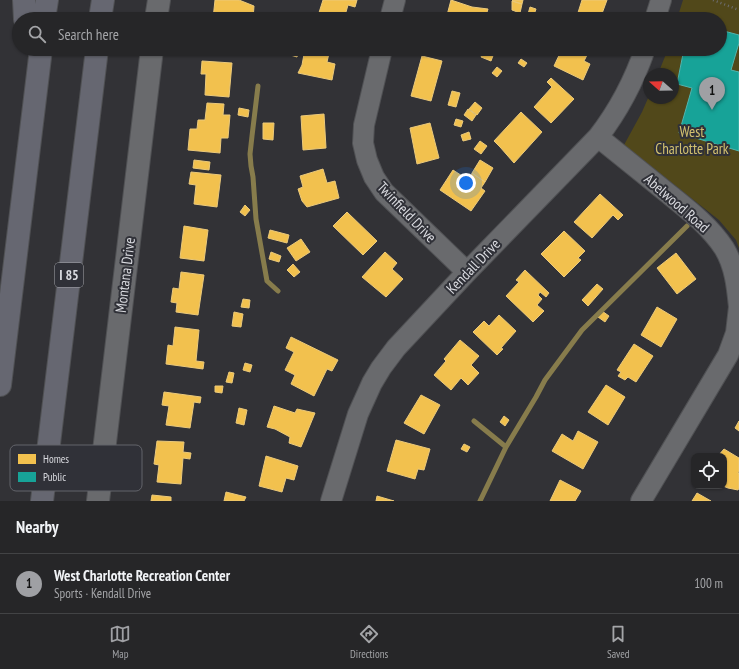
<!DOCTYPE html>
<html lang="en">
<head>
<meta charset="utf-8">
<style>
  :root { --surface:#262628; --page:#2e2e30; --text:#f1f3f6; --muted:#a4a5a8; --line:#424345; --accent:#9fa0a4 }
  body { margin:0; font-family:"PT Sans Narrow",sans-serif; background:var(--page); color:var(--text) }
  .controls { position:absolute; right:12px; bottom:12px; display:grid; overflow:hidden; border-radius:8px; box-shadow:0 1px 3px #0004 }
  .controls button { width:36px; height:36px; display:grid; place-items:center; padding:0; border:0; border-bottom:1px solid var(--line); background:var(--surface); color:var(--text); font:20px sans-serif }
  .compass { position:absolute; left:643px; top:68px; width:36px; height:36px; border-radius:50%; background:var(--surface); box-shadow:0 1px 3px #0004; rotate:290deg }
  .you { position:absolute; left:466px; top:183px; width:14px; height:14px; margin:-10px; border:3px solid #fff; border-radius:50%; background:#1a73e8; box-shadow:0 0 0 6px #1a73e833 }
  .badge { display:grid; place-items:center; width:26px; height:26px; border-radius:50%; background:var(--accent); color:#111; font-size:13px; font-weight:700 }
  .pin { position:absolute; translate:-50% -33px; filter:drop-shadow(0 1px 2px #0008) }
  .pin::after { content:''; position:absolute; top:21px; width:14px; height:12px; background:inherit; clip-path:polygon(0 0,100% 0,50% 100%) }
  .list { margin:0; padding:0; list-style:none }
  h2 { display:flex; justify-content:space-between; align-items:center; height:52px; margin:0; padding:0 16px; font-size:17px }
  h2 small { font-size:13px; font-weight:400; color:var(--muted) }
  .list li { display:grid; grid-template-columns:26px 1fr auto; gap:12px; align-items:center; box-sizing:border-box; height:60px; padding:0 16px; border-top:1px solid var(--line) }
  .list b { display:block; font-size:15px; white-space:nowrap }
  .list p { margin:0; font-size:13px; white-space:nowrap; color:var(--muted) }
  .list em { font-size:13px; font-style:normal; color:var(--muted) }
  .icon { flex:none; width:22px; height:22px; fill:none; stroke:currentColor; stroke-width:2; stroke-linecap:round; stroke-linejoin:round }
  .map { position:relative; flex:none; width:739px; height:501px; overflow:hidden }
  .search { position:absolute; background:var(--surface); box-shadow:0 1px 3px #0004; left:12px; right:12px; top:12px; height:44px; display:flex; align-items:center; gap:10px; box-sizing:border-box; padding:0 14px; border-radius:22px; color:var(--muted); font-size:15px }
  .sheet { height:112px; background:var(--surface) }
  nav { display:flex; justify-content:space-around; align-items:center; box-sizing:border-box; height:56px; border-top:1px solid var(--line); background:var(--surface); font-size:11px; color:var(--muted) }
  nav a { display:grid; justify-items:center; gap:2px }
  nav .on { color:var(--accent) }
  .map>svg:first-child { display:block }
  .green { fill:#51481a }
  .homes { fill:#f2c14e; stroke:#ebc97a }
  .public { fill:#17a398; stroke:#52b4ae }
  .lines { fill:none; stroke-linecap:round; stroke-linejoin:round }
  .stream { stroke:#877c4c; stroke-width:5 }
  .minor-casing { stroke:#505154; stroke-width:22 }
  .tertiary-casing { stroke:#505154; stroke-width:24 }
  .motorway-casing { stroke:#505154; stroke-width:24 }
  .path { stroke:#6e6e71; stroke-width:2.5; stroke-dasharray:1 3; stroke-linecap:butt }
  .minor { stroke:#696a6d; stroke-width:20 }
  .tertiary { stroke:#696a6d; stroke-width:22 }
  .motorway { stroke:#666771; stroke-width:22 }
  .labels { text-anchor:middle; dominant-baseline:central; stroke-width:4; stroke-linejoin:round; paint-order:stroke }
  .shield { fill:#303138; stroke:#a7a8ae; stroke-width:1 }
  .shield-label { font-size:14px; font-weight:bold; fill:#dadbe0 }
  .park-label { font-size:15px; fill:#d2c06f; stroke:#303138 }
  .street-label { font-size:15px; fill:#dadbe0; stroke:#303138 }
  .key { fill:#303138; stroke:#63646a; stroke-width:1 }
  .key-label { font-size:11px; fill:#dadbe0 }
</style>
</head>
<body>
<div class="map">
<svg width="739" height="501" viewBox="0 0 739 501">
  <rect width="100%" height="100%" fill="#323236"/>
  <path class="green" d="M683,0H739V248L736,240L719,220L624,145L642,112L649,96V98H673V74H658L668,49H720V19H677Z"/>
  <path class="homes" d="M215,0H239L254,6L253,19H213Z
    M323,0H357L355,7L348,5L344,19H317Z
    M451,0L472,7L488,9L485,19H446Z
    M513,0H523L522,4L512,1Z
    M582,0H607L600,19H576Z
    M512,1L522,4L520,13L512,10Z
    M530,7L536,9L534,15L528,14Z
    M288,49L299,50L297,57L287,54Z
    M305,49H330L327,62L335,64L332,80L298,73L302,65Z
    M485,49L494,53L491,61L481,57Z
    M562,49H590L584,61L590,64L583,80L554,66Z
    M422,56L442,61L431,101L411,96Z
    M521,59L527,63L524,67L518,63Z
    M202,61L232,63L229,97L205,95L206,74H201Z
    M497,67L502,71L497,77L492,73Z
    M551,78L574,99L551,123L534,107L552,87L547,82Z
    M452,91L460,93L456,107L448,105Z
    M475,102L482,108L477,115L469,109Z
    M207,103L224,104L223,115H230L228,138H221L220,153L188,150L190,129H197L198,120H205Z
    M239,108L249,110L248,117L238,115Z
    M468,109L476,115L472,121L464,115Z
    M521,112L542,132L514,163L500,147L494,141Z
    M324,114L326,148L303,150L301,116Z
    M456,119L463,121L461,127L454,125Z
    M263,123H274L273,140L263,139Z
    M430,123L439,158L417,164L410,128Z
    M469,132L471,139L463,141L461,135Z
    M480,141L487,146L481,154L474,149Z
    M194,160L210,162L209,170L193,168Z
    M480,160L493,168L485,182L472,173Z
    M323,169L327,183L335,181L339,198L307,207L302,201L298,189L303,187L300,176Z
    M453,170L470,181L472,173L485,182L481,188L485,191L471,211L440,190Z
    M191,172L221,175L217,207L194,204L196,185L189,184Z
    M600,194L623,215L618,220L613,215L592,238L574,222Z
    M245,205L250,210L245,216L240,212Z
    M347,212L377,241L363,255L333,226Z
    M184,226L208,230L204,261L180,258Z
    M270,230L289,235L287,243L268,238Z
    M564,231L585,251L578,258L581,260L564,277L541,254Z
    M301,239L310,252L296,261L287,248Z
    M271,252L281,256L279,262L269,259Z
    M385,252L397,263L392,269L403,279L386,297L362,277Z
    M676,253L696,279L677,294L657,268Z
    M293,264L300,272L294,277L287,270Z
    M525,270L549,293L546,297L540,292L538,295L542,299L537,305L544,311L533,322L506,296L519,282L516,280Z
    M181,272L204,275L198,315L176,312L177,303L171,302L173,288L179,289Z
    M597,284L603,289L588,306L582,300Z
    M243,299L250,300L249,308L241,307Z
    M657,307L677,319L661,347L641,335Z
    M602,311L609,316L605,322L598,317Z
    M234,312L243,314L241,327L232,326Z
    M499,315L516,331L501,348L503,349L497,355L473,332L484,321L489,326Z
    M175,327L199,330L196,361L204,362L203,369L166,364L168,345L173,346Z
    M291,337L338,360L332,371L327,369L314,396L291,384L295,375L285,370L294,352L286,348Z
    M460,340L479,356L471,365L479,373L468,385L461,378L451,390L434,375L446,361L444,359Z
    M634,344L653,356L636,382L628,377L625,380L618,376L621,372L617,370Z
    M245,363L252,365L250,372L243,370Z
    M229,372L234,373L232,383L226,382Z
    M606,385L625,397L608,425L588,412Z
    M215,386H223L222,393L215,392Z
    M164,392L201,397L200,403L194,402L190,428L166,425L169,406L162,405Z
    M421,395L440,405L424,434L404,423Z
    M274,406L295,413L297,409L315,413L301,447L289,443L290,437L275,429L267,427Z
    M239,408L247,410L244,425L236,423Z
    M504,416L509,420L505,426L500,422Z
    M739,421V431L735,428Z
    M578,431L598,442L583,469L552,451L562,434L573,441Z
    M396,440L430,449L424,470L418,469L415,479L387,471Z
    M157,441L184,442L183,452L191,453L190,459L183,458L181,484L157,482L159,465L154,464Z
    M464,444L470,447L467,452L461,449Z
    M724,449L739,458V471L738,473L739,474V488L738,490L728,488L723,486H724V456H718Z
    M266,456L298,466L294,480L286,478L282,492L259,486Z
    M560,480L581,491L575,501H550Z
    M226,492L246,497L244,501H224Z
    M697,493L711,501H692Z
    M152,495L171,497V501H151Z
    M377,496L394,501H376Z"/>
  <path class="public" d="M720,30L739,35V43L731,70L739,72V151L679,133L692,88L677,84L684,49H720Z"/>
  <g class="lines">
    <path class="stream" d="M258,86L252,136L250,154L251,166L253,177L256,219L267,281L278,291
      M474,421L506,447
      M480,501L506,447L536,397L545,380L582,330L687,226"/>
    <defs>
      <path id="minor" d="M390,19L395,0
        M655,19L661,0
        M382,49L364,125L363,143L367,160L374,177L384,192L467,272
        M598,137C620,155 643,173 665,191C686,208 709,225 724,248C735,266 737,287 739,307
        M331,501L358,414L372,383L381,368L396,348L467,272L598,137C618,111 634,81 645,49
        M641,501L728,355L736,333L739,307"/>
      <path id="tertiary" d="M156,19L159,0
        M98,501L152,49"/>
      <path id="motorway" d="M24,0L25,19
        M44,19L47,0
        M100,19L103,0
        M0,385L41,49
        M42,501L97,49"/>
    </defs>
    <use href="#minor" class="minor-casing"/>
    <use href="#tertiary" class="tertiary-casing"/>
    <use href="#motorway" class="motorway-casing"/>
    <path class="path" d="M713,0L739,10"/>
    <use href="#minor" class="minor"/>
    <use href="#tertiary" class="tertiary"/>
    <use href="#motorway" class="motorway"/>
  </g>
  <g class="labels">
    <rect class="shield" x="55" y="263" width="28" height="24" rx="3"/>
    <g class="shield-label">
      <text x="69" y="275">I 85</text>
    </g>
    <g class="park-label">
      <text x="692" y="131">West<tspan x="692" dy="17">Charlotte Park</tspan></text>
    </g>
    <g class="street-label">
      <text transform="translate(677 203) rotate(41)">Abelwood Road</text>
      <text transform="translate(407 212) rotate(46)">Twinfield Drive</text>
      <text transform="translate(473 266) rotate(-46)">Kendall Drive</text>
      <text transform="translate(125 275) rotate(-83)">Montana Drive</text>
    </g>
  </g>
  <rect x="10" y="445" width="132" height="46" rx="6" class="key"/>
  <rect x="18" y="454" width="18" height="10" fill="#f2c14e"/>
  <rect x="18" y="472" width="18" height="10" fill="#17a398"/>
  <g class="key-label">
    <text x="43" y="463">Homes</text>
    <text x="43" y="481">Public</text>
  </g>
</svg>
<div class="controls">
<button><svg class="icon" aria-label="locate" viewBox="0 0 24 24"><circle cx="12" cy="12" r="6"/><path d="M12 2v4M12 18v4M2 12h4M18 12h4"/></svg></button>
</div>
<svg class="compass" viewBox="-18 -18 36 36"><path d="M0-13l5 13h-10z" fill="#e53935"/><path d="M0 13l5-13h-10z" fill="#a4a5a8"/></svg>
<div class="you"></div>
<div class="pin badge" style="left:712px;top:110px">1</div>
<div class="search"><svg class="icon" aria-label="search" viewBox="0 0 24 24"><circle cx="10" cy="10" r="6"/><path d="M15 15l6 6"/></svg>Search here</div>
</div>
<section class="sheet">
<h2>Nearby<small></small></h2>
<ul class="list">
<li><span class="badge">1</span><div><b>West Charlotte Recreation Center</b><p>Sports · Kendall Drive</p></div><em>100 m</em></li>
</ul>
</section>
<nav>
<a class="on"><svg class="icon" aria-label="map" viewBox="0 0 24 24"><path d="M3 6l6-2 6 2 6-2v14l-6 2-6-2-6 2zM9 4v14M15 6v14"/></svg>Map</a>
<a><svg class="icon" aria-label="directions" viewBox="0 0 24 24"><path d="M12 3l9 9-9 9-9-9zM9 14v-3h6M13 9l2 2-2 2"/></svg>Directions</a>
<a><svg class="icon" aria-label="saved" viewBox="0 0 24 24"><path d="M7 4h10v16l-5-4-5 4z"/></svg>Saved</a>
</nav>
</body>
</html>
